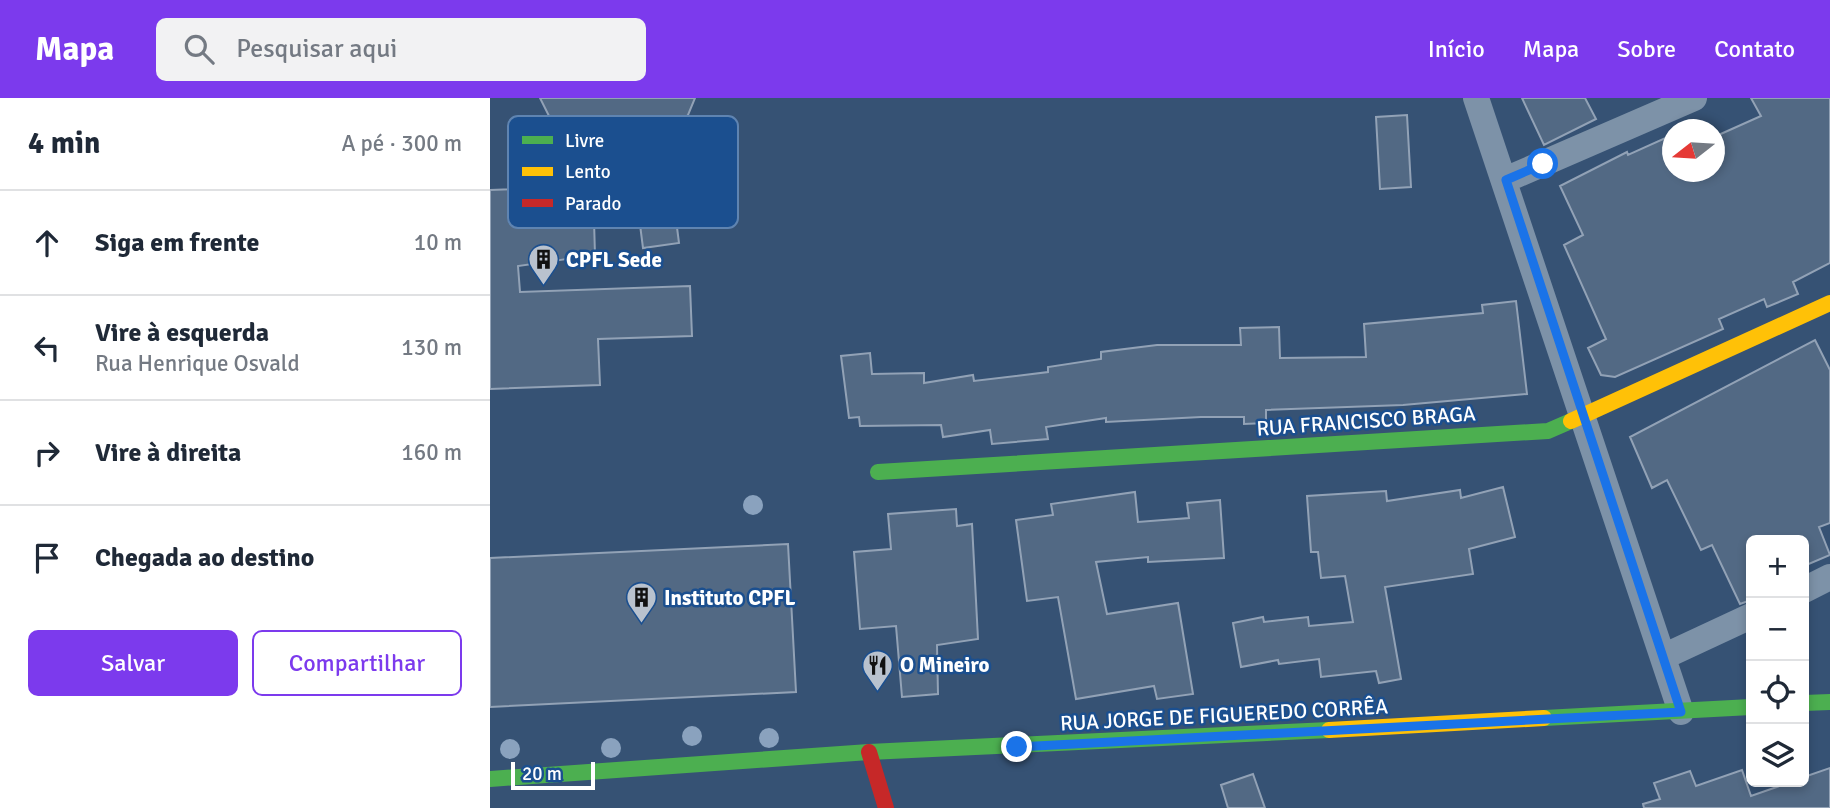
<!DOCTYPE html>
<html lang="pt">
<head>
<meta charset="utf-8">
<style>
  :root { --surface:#fff; --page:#f2f2f3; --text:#1f2937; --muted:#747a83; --line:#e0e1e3; --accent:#7c3aed }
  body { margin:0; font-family:Signika,sans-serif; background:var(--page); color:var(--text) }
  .controls { position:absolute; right:21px; bottom:21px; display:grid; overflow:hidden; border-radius:10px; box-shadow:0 4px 10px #0003 }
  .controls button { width:63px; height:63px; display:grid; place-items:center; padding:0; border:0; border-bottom:2px solid var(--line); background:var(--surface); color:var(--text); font:35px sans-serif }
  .compass { position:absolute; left:1172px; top:21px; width:63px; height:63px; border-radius:50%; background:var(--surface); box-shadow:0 4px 10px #0003; rotate:253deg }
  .scale { position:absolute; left:21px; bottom:18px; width:84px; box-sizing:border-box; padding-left:7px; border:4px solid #fff; border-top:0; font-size:19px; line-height:24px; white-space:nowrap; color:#fff; -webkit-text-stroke:5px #1b4f8f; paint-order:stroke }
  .stop { position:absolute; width:21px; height:21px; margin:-16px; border:5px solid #1a73e8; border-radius:50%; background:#fff }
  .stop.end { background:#1a73e8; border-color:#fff; box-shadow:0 2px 7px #0008 }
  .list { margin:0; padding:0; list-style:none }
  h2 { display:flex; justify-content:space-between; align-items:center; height:91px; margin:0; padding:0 28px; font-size:30px }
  h2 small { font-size:23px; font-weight:400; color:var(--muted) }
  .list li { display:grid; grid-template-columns:46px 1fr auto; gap:21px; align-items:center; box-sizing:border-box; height:105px; padding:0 28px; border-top:2px solid var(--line) }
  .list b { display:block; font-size:26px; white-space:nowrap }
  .list p { margin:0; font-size:23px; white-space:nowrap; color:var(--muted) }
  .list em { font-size:23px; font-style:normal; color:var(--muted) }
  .actions { display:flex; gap:14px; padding:21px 28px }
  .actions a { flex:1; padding:16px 0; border:2px solid var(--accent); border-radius:10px; text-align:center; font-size:24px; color:var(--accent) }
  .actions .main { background:var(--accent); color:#fff }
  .icon { flex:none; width:38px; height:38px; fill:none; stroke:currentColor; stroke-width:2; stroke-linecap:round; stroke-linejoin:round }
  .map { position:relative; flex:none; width:1340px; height:710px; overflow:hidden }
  header { display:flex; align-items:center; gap:42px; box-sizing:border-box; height:98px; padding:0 35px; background:var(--accent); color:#fff }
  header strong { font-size:33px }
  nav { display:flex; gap:38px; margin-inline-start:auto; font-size:24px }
  .search { width:490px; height:63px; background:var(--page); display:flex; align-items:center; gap:18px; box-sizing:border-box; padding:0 24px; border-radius:10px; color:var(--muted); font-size:26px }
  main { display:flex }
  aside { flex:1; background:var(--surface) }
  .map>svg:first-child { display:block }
  .building { fill:#526984; stroke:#92a2b6; stroke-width:2 }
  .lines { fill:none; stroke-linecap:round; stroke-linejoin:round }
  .street { stroke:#7d92a8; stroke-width:26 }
  .fast { stroke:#4caf50; stroke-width:16 }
  .slow { stroke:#ffc107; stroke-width:16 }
  .jam { stroke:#c62828; stroke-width:16 }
  .tree { fill:#8aa2be }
  .route { stroke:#1a73e8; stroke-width:9 }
  .labels { text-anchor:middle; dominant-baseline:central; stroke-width:5; stroke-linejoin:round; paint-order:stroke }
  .poi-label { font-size:21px; font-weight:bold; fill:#fff; stroke:#1b4f8f; text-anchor:start }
  .street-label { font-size:21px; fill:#fff; stroke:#1b4f8f }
  .key { fill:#1b4f8f; stroke:#5f84b1; stroke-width:2 }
  .key-label { font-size:19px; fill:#fff }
</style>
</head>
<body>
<header>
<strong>Mapa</strong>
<div class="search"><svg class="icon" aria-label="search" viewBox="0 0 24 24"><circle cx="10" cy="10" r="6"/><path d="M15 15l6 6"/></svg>Pesquisar aqui</div>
<nav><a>Início</a><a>Mapa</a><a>Sobre</a><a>Contato</a></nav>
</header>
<main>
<aside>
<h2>4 min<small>A pé · 300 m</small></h2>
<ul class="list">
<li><svg class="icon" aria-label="ahead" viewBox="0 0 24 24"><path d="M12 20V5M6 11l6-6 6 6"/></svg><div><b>Siga em frente</b></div><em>10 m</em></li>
<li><svg class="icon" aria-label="left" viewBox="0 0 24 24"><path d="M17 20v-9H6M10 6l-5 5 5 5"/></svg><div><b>Vire à esquerda</b><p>Rua Henrique Osvald</p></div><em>130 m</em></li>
<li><svg class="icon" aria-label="right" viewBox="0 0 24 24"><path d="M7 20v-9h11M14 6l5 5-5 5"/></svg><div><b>Vire à direita</b></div><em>160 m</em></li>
<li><svg class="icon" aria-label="arrive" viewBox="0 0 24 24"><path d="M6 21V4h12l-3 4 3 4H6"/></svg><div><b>Chegada ao destino</b></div></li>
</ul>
<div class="actions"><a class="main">Salvar</a><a>Compartilhar</a></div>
</aside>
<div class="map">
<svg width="1340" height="710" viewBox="0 0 1340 710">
  <rect width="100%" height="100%" fill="#365274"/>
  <path class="building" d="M50,0H205L198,17L173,43L139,56L113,57L86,45L72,34L60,20Z
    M1032,0H1095L1106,21L1054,47Z
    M1261,0H1340V165L1303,184L1308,196L1277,209L1274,201L1229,221L1233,231L1125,279L1111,277L1098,250L1116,241L1074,147L1093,137L1070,88L1137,54L1138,57L1182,37V74H1224V39L1271,18Z
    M917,17L921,89L890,91L886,19Z
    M103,88L105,157L28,168L30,194L200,188L202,238L108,241L110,287L0,291V92Z
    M184,106L189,145L153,150L148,111Z
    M1026,203L1037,296L913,307L776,312V325L754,326V319H711L616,324V320L556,329L558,341L502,346L500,332L453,339L451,327L370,328L369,319L359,320L351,258L380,255L382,276L434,275V285L483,277L484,283L558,274V269L611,261V254L667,247H751L750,230L789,229L790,260L876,259L874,226L993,215L992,207Z
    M1325,242L1340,272V425L1329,429L1340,457L1314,468V442H1261V502L1250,506L1222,447L1211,452L1177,382L1162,390L1140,339Z
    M1013,389L1025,439L979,451L983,476L895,489L911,581L889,585L886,573L831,579L829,561L789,566L788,562L751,569L743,525L773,519L774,524L818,519L819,528L863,524L855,478L831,480L828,454H821L817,398L896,393L897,403L970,392L971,400Z
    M645,394L648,424L699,420L697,405L730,402L734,460L658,464V459L606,464L617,516L688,505L703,596L667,601L664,588L586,601L568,499L537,503L526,422L563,417L561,406Z
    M466,411L467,428L482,426L488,541L447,547L448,596L412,599L406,528L370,531L364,454L401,451L398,416Z
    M298,446L306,594L0,609V460Z
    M1340,670V710H1154L1153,706L1170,701L1164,685L1200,673L1206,688L1252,672L1261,698L1301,684H1314V679Z
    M763,676L775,710H738L731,687Z"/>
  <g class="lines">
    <path class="street" d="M986,0L1191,614
      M1015,82L1204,0
      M1314,492L1340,479
      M1173,559L1261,518"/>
    <path class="fast" d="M388,374L1058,333L1081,323
      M1314,605L1340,604
      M1054,620L1261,609
      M0,681L379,654L839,632"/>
    <path class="slow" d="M1081,323L1340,205
      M839,632L1054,620"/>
    <path class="jam" d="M379,654L396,710"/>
  </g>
  <g class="tree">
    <circle cx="263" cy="407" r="10"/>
    <circle cx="202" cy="638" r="10"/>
    <circle cx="279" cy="640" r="10"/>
    <circle cx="121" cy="650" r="10"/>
    <circle cx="20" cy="651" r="10"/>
  </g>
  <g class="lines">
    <path class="route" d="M527,649L1191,614L1016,82L1053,66"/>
  </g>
  <defs>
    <symbol id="building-pin" viewBox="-11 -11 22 30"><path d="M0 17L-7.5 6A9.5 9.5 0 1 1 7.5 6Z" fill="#b9c2ce" stroke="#1b4f8f"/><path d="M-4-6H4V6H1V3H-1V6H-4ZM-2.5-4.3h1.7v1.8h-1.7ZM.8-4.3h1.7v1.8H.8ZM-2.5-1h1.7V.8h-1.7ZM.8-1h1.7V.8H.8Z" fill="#111"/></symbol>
    <symbol id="restaurant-pin" viewBox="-11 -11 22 30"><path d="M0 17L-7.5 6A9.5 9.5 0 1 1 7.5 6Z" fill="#b9c2ce" stroke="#1b4f8f"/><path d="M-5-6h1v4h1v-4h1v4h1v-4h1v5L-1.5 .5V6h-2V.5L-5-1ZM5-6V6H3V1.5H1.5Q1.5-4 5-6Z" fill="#111"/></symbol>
  </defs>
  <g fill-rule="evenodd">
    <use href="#building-pin" x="36" y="144" width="35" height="47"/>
    <use href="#building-pin" x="134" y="482" width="35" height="47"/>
    <use href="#restaurant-pin" x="370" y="550" width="35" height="47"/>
  </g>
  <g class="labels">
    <g class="poi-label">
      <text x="76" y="162">CPFL Sede</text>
      <text x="174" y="500">Instituto CPFL</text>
      <text x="410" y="567">O Mineiro</text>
    </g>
    <g class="street-label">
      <text transform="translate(876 323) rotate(-4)">RUA FRANCISCO BRAGA</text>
      <text transform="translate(734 617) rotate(-3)">RUA JORGE DE FIGUEREDO CORRÊA</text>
    </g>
  </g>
  <rect x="18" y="18" width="230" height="112" rx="10" class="key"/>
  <rect x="32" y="38" width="31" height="8" fill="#4caf50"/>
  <rect x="32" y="69" width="31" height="9" fill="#ffc107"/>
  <rect x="32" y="101" width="31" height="8" fill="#c62828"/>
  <g class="key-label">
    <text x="75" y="49">Livre</text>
    <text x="75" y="80">Lento</text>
    <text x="75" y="112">Parado</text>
  </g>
</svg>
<div class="controls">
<button>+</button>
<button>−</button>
<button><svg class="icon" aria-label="locate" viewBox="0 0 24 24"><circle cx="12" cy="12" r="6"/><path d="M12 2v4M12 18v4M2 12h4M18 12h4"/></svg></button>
<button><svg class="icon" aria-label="layers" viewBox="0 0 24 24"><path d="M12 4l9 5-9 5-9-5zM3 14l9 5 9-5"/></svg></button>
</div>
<svg class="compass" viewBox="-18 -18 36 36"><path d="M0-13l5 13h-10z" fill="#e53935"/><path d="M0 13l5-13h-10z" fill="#747a83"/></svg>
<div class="scale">20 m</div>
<div class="stop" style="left:1053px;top:66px"></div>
<div class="stop end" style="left:527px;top:649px"></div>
</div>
</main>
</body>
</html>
